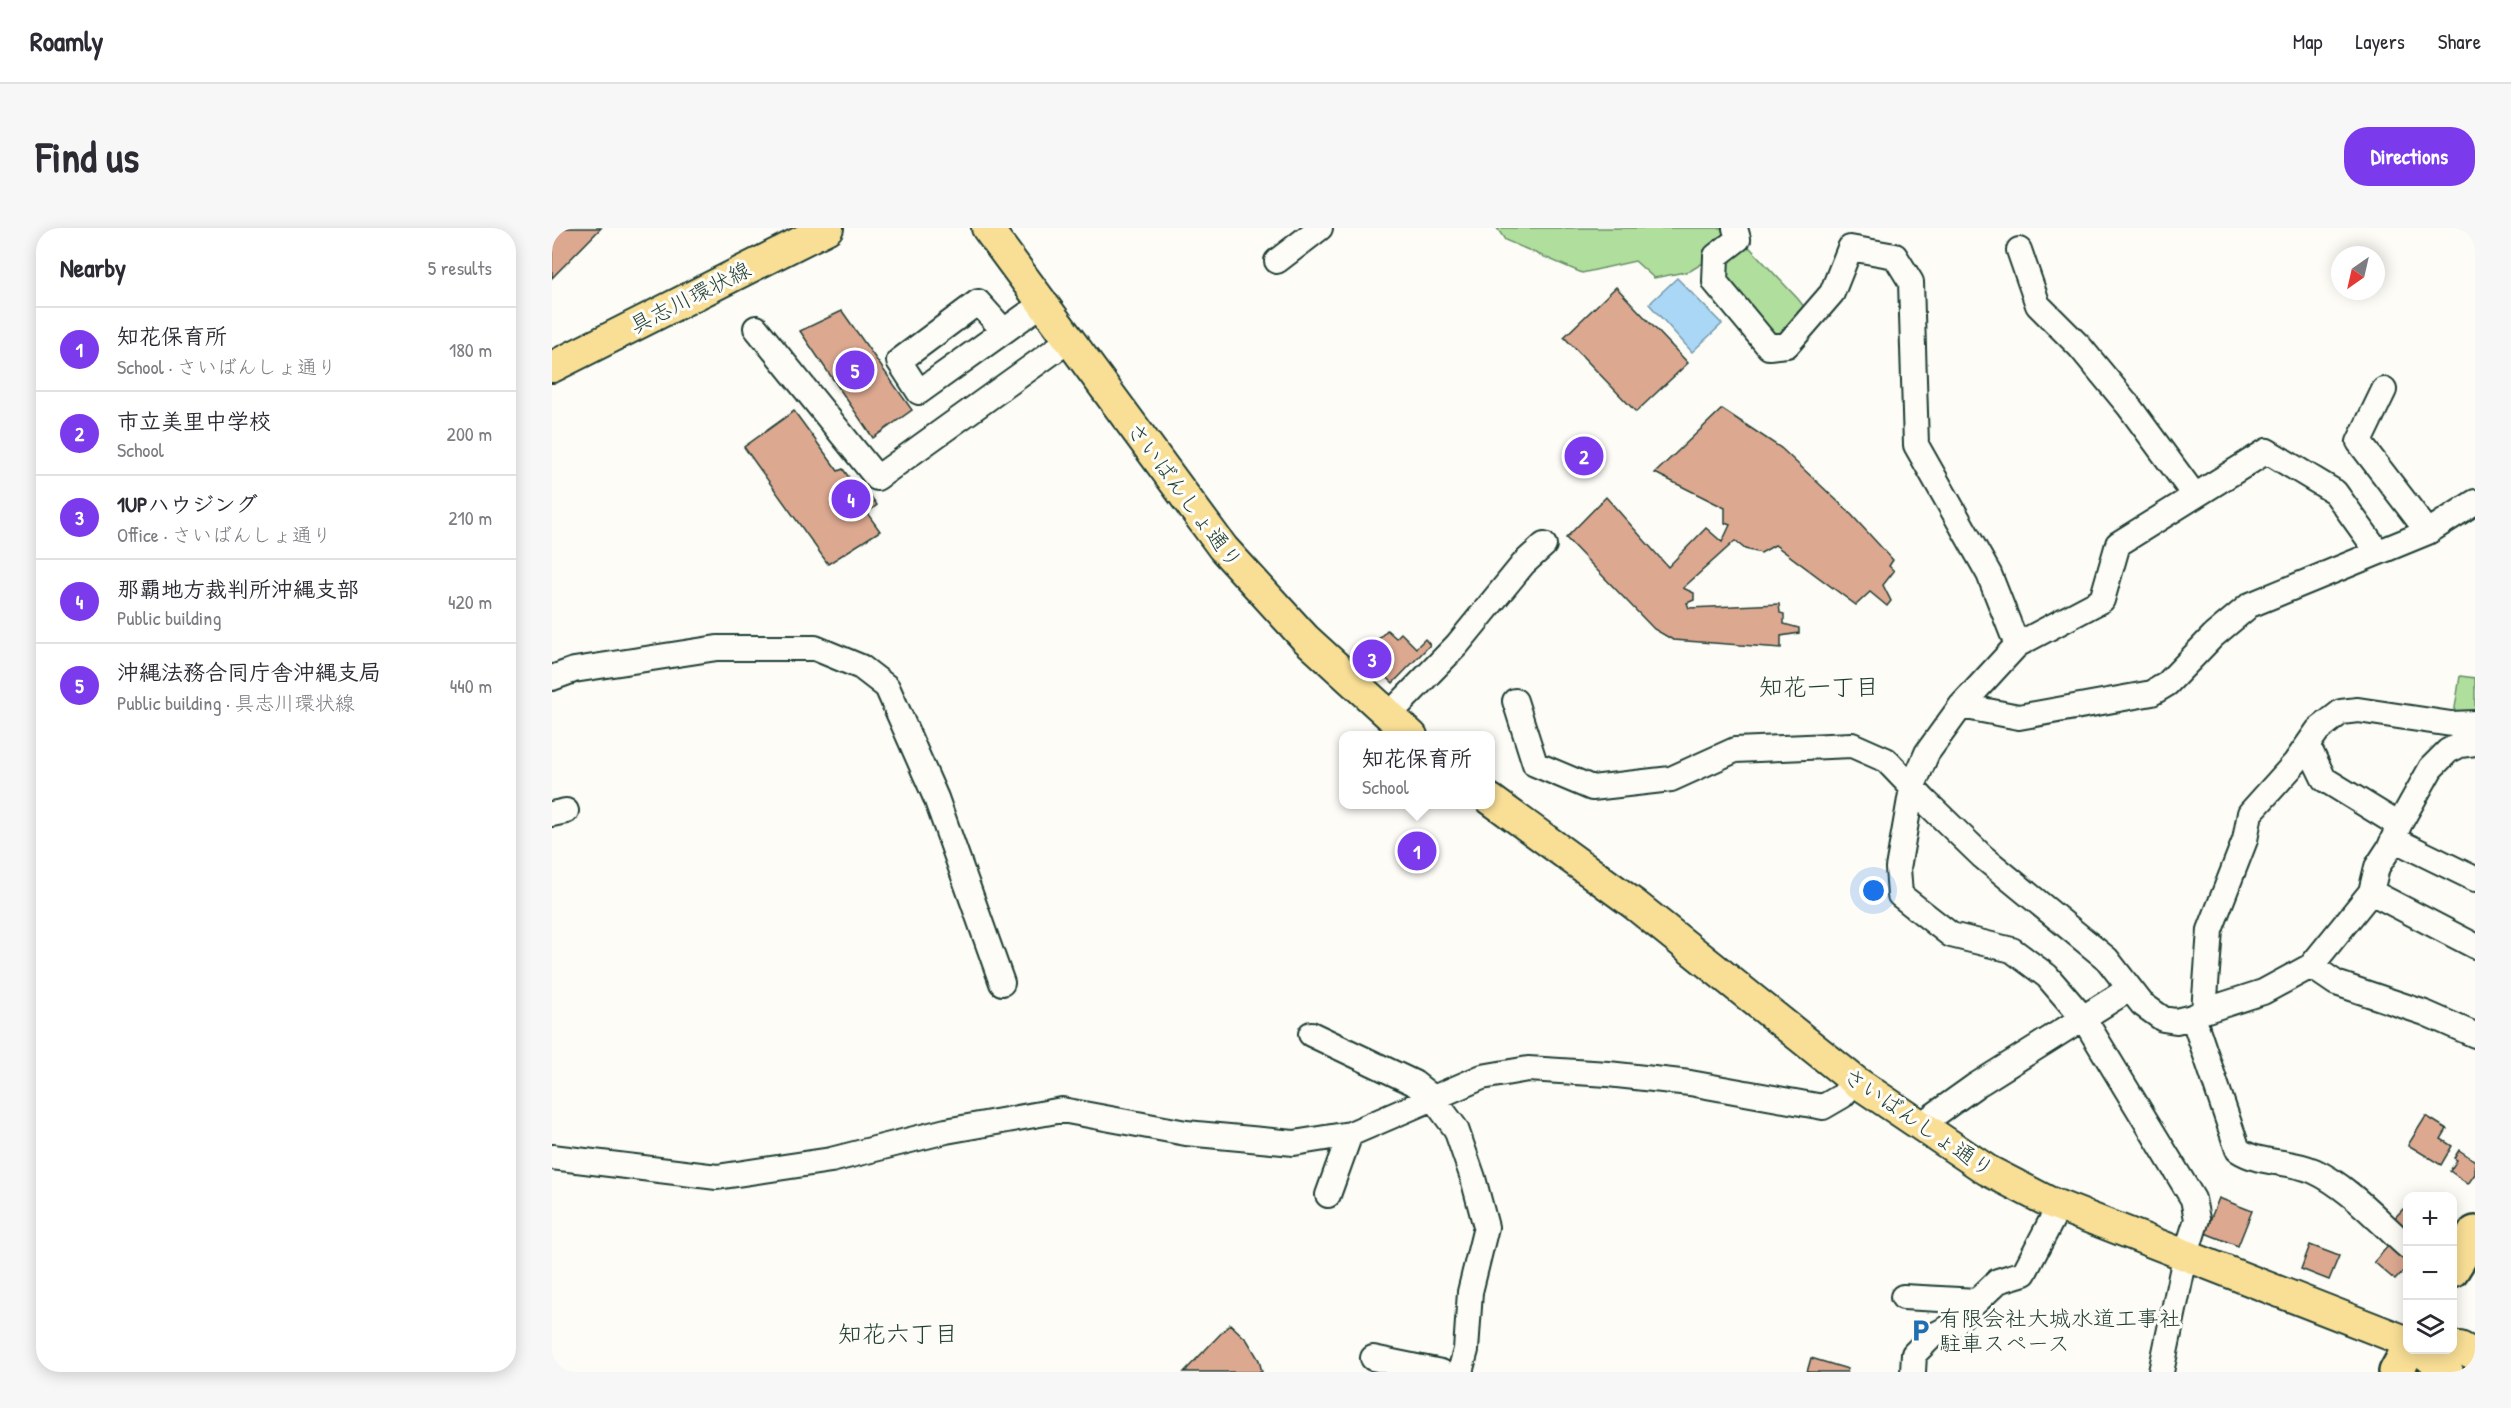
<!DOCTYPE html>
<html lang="en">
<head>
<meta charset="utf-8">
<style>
  :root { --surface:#fff; --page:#f7f7f7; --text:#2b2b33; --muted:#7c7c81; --line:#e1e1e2; --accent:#7c3aed }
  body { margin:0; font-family:"Patrick Hand","Klee One",sans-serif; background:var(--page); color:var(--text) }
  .controls { position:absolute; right:18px; bottom:18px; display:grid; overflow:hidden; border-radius:12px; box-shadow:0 3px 15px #0003 }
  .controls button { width:54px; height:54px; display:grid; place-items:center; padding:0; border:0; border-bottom:2px solid var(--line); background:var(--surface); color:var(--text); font:30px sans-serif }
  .compass { position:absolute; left:1779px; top:18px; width:54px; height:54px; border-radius:50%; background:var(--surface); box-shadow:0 3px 15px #0003; rotate:214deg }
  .you { position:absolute; left:1322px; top:663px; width:21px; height:21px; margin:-15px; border:4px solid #fff; border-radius:50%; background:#1a73e8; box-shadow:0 0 0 9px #1a73e833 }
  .badge { display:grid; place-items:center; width:39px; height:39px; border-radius:50%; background:var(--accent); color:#fff; font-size:20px; font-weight:700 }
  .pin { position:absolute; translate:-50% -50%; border:3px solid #fff; box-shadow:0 2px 6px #0006 }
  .popup { position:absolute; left:787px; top:503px; width:156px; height:78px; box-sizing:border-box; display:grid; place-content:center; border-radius:12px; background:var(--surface); filter:drop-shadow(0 2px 4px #0005); font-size:20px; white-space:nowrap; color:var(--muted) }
  .popup b { font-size:22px; color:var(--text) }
  .popup::after { content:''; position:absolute; left:50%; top:100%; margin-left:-12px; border:12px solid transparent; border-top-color:var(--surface) }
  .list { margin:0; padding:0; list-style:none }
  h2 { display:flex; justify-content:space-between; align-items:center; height:78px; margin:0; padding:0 24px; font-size:26px }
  h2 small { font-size:20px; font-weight:400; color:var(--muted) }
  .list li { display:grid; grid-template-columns:39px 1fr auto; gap:18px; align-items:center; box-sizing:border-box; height:84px; padding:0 24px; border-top:2px solid var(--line) }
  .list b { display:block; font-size:22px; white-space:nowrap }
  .list p { margin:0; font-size:20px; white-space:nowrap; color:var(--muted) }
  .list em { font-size:20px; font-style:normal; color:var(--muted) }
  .icon { flex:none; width:33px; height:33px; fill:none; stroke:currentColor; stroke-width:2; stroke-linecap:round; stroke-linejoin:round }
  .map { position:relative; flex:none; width:1923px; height:1144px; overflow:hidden; border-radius:24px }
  header { display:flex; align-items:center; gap:36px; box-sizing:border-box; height:84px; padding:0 30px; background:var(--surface); border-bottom:2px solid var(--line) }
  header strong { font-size:28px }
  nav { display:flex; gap:33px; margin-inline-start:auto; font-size:21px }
  .intro { display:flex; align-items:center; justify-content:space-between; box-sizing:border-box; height:144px; padding:0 36px }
  h1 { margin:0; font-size:42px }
  .button { padding:15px 27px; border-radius:24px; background:var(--accent); color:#fff; font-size:21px; font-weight:700 }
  main { display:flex; gap:36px; padding:0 36px }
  aside { flex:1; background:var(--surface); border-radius:24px; box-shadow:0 3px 15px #0003 }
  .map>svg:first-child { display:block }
  .green { fill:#b0de9c; stroke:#688e68; stroke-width:1.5 }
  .water { fill:#abd7f7; stroke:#7399a9; stroke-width:1.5 }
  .building { fill:#dca890; stroke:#1f3d34; stroke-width:1.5 }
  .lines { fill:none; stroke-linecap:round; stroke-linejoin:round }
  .minor-casing { stroke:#1f3d34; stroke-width:28 }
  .major-casing { stroke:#1f3d34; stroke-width:34 }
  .highway-casing { stroke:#1f3d34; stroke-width:38 }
  .minor { stroke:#fdfcf7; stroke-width:24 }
  .major { stroke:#f9df96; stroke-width:30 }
  .highway { stroke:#f9df96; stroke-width:33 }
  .labels { text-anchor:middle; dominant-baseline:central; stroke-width:6; stroke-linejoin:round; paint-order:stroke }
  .street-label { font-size:22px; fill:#1f3d34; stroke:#fdfcf7 }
  .poi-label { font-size:22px; fill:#1f3d34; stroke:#fdfcf7; text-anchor:start }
  .neighbourhood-label { font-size:24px; fill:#1f3d34; stroke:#fdfcf7 }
</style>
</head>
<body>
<header>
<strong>Roamly</strong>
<nav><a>Map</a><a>Layers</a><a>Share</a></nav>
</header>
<div class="intro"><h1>Find us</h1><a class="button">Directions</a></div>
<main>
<aside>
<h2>Nearby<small>5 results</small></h2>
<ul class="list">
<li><span class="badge">1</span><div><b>知花保育所</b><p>School · さいばんしょ通り</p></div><em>180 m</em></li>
<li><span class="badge">2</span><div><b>市立美里中学校</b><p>School</p></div><em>200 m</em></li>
<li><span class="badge">3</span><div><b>1UPハウジング</b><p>Office · さいばんしょ通り</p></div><em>210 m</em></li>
<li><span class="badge">4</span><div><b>那覇地方裁判所沖縄支部</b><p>Public building</p></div><em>420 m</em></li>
<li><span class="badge">5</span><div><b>沖縄法務合同庁舎沖縄支局</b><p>Public building · 具志川環状線</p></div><em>440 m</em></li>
</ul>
</aside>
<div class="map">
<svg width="1923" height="1144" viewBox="0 0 1923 1144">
  <rect width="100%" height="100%" fill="#fdfcf7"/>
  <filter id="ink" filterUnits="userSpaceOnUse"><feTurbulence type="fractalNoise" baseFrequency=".0167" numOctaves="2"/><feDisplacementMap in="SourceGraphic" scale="12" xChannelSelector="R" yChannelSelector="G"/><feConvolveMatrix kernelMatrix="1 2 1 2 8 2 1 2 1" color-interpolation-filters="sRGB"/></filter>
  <g filter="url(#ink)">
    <path class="green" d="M945,0H1184V5L1246,71L1260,89L1217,119L1163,54L1164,27L1138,43L1102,50L1083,33L1030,45L953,12Z
      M1908,448L1923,450V487L1902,486Z"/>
    <path class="water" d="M1125,50L1170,96L1140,124L1097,76Z"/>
    <path class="building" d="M0,0H49L0,50Z
      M1064,59L1136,135L1084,184L1012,109Z
      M290,83L360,182L321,210L248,103Z
      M1170,181L1229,220L1296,283L1341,332L1337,338L1342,343L1331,357L1339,373L1335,378L1318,364L1304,377L1223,317L1209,325L1193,321L1183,313L1131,360L1142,365V372L1135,375L1137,380L1227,376L1228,385L1232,386V396L1247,400V405L1229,408V420L1121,412L1102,401L1014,310L1054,269L1116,339L1154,300L1170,314L1178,297L1173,295V280L1103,245Z
      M242,183L286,243L291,241L303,258L308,253L325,277L315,285L328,303L276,336L192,219Z
      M835,402L844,410L849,405L864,420L873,411L878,417L841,455L811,427Z
      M1874,888L1895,901L1889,911L1900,918L1889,937L1856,917Z
      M1907,922L1923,933V946L1916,956L1898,943L1905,932L1902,930Z
      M1667,970L1700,983L1686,1018L1653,1005Z
      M1851,981L1856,985V1009L1839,994Z
      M1758,1017L1787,1028L1777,1052L1749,1041Z
      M1837,1017L1856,1034V1038L1843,1052L1822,1034Z
      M678,1096L695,1112L707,1132L710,1144H632Z
      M1259,1130L1296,1141L1295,1144H1255Z"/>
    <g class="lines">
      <defs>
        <path id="minor" d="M1183,0L1186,11L1164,28L1163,54L1217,119L1235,117L1280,65L1298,20L1343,28L1359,54L1364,217L1437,346L1465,417L1409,478L1375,525L1360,560L1346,640L1348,667L1399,707L1460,722L1495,748L1532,791L1641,971L1645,991L1633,1029L1609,1144
          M1467,22L1486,77L1528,119L1576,177L1643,268
          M725,33L768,0
          M204,100L325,250L517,112
          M452,103L426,74L347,133L367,164L491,75
          M1832,162L1807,214L1876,304
          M1465,417L1550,372L1566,316L1715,223L1783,264L1826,324
          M0,450L22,442L165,420H263L309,439L335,459L384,570L450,755
          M963,473L983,536L1040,560L1119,551L1183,522L1300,517L1334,532L1373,573L1431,629L1555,731L1590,776L1611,791L1624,793L1641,789L1652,783L1711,764L1759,738L1819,664L1825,639L1838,619L1847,597L1879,540L1896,523L1908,517L1923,515
          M1409,478L1467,489L1600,465L1615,456L1661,408L1698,377L1876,304L1923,274
          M837,487L905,417L972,335L992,317
          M1756,518L1772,551L1847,597
          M0,586L14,583
          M1841,611L1923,651
          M1819,664L1923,718
          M1759,738L1784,755L1873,785L1923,807
          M1652,783L1658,702L1693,612L1698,585L1743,535L1766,502L1789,484L1806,482L1899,496L1923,495
          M1641,789L1686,922C1709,937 1738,932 1762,943C1797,959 1827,994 1856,1019
          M759,806L862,855L881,870L904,901L921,950L934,999L918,1064L914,1122L908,1144
          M1367,898L1423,858L1577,761
          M0,929L165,949L279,932L394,903L510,882L634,905L742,915L798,906L930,849L976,841L1056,846L1138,855L1271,879L1290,868L1303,853
          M776,967L798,906
          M1351,1069L1425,1073L1446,1053L1472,1045L1507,978
          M821,1130L889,1144
          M1361,1144L1362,1126L1379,1109L1400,1098L1425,1073"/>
        <path id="major" d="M435,0L671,320L753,410L860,508
          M0,139L276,0
          M938,571L1082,676L1303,853L1435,942L1497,974L1856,1114
          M1900,1119H1908L1923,1127
          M1868,1122L1896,1144"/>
        <path id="highway" d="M1900,1042L1923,1005
          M1844,1144L1856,1122"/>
      </defs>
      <use href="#minor" class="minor-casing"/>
      <use href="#major" class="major-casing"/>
      <use href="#highway" class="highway-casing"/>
      <use href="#minor" class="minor"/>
      <use href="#major" class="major"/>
      <use href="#highway" class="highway"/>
    </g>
  </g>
  <defs>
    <symbol id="parking-bare" viewBox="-9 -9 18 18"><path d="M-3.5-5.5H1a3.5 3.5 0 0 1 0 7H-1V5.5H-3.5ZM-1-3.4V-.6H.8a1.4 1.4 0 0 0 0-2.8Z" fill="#1f6fb2" stroke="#fdfcf7" stroke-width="2.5" paint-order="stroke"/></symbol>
  </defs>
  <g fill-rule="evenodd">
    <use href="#parking-bare" x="1352" y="1086" width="33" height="33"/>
  </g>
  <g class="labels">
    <g class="street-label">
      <text transform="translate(138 69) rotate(-27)">具志川環状線</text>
      <text transform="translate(633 267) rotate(53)">さいばんしょ通り</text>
      <text transform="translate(1367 894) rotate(34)">さいばんしょ通り</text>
    </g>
    <g class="poi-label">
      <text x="1387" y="1090">有限会社大城水道工事社<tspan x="1387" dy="25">駐車スペース</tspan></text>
    </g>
    <g class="neighbourhood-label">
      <text x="1267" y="458">知花一丁目</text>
      <text x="346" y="1105">知花六丁目</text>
    </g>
  </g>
</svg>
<div class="controls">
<button>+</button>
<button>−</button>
<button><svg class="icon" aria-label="layers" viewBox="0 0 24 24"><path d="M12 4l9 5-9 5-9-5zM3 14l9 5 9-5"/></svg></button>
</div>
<svg class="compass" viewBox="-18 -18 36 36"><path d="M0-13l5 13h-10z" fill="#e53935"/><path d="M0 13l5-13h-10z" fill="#7c7c81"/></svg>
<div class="you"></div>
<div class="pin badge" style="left:865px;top:623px">1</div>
<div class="popup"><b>知花保育所</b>School</div>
<div class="pin badge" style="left:1032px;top:228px">2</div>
<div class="pin badge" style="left:820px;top:431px">3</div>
<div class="pin badge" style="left:299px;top:271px">4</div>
<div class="pin badge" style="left:303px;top:142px">5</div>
</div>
</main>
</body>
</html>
